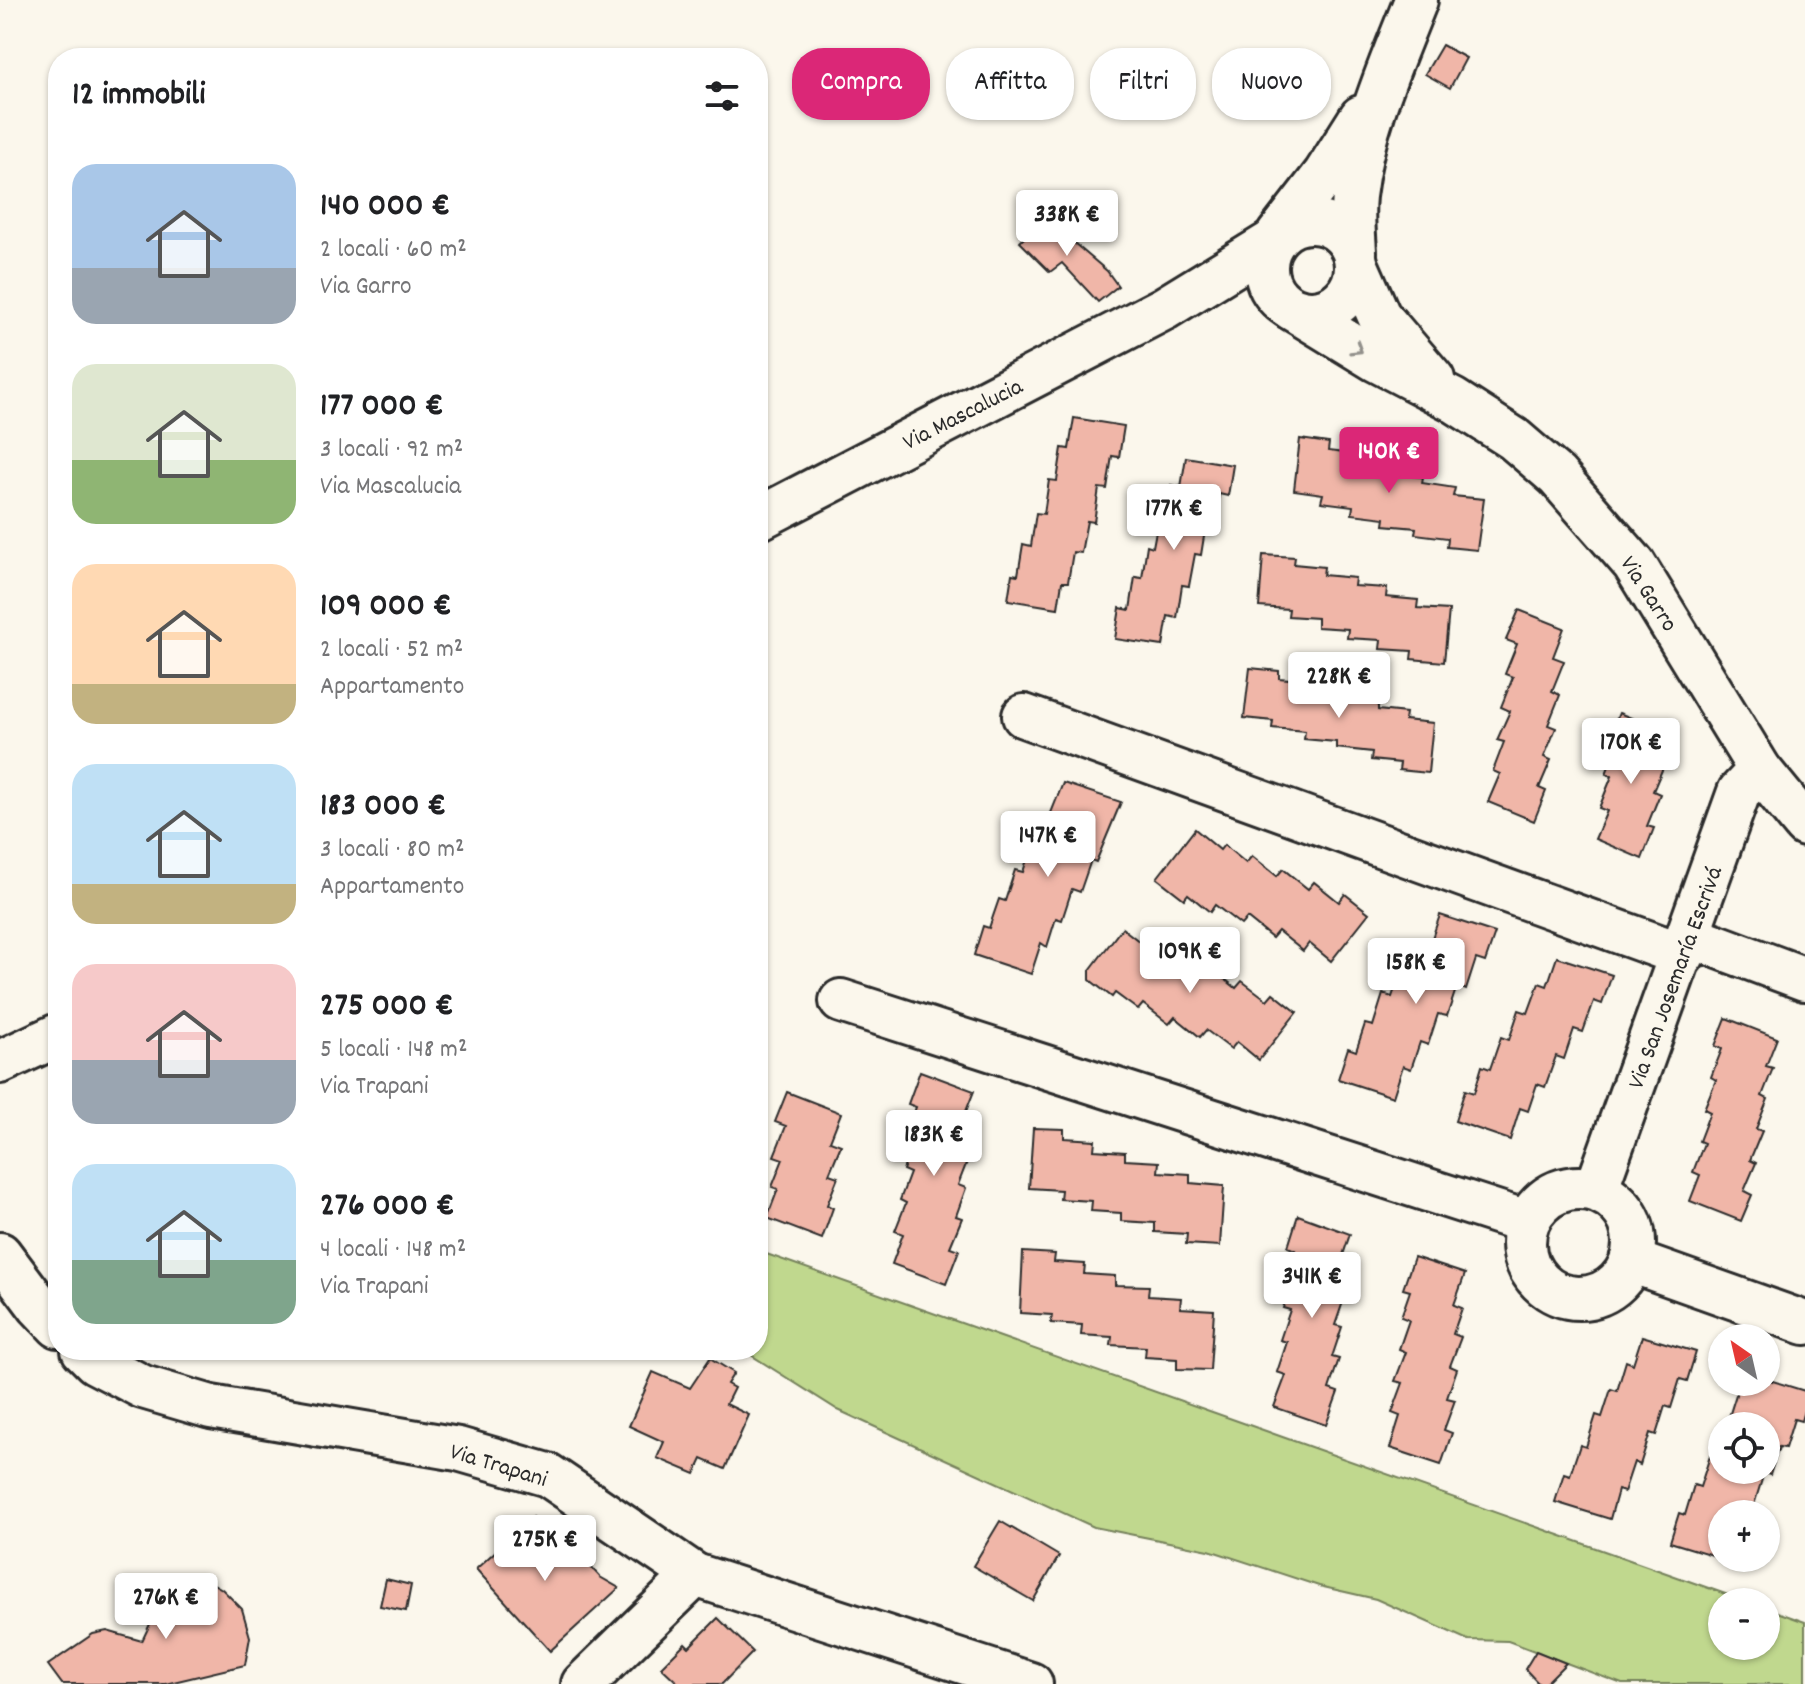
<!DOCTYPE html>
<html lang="it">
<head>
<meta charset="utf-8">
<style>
	body { margin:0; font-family:Dekko,sans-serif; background:#f6f6f6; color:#202124; height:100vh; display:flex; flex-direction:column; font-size:30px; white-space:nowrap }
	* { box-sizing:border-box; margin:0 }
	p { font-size:26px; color:#757577 }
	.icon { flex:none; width:44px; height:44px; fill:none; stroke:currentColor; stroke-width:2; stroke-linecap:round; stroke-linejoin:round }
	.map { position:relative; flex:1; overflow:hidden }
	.sheet { position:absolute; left:48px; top:48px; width:720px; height:1312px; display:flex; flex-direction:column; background:#fff; border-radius:32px; box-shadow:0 2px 6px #0004 }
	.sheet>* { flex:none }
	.hud { position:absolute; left:792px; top:48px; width:760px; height:72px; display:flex; gap:16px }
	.needle { width:52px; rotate:326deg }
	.buttons { position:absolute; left:1708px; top:1324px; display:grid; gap:16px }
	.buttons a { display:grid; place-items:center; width:72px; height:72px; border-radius:50%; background:#fff; box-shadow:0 2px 6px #0004; font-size:40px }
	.price { position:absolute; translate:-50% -68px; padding:0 18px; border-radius:8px; background:#fff; color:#222; font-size:26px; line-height:52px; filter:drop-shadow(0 2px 4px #0008) }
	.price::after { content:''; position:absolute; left:50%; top:48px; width:24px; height:18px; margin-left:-12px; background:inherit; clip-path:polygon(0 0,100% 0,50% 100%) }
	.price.selected { background:#db2777; color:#fff }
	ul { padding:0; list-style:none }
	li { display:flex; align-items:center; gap:24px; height:200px; padding:0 24px }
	li span { display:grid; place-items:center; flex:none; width:224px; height:160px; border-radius:24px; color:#555 }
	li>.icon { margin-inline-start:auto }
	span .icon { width:96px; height:96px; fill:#fffc; stroke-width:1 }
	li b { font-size:34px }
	h2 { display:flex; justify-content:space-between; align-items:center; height:96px; padding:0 24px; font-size:34px }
	.chip { padding:0 28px; border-radius:32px; background:#fff; box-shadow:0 2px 6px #0004; font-size:28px; line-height:72px }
	.chip.selected { background:#db2777; color:#fff }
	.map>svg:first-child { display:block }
	.green { fill:#c0d88e; stroke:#76825c; stroke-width:2 }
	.building { fill:#f0b6a8; stroke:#2b2b2b; stroke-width:2 }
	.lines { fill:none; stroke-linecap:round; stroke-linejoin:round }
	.minor-casing { stroke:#2b2b2b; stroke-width:48 }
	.minor { stroke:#fbf7ec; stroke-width:42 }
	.oneway { stroke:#93918c }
	.labels { text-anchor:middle; stroke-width:6; stroke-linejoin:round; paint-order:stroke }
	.street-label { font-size:24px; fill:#2b2b2b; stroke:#fbf7ec }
</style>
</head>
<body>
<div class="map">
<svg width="1805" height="1684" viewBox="0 0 1805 1684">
	<rect width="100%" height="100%" fill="#fbf7ec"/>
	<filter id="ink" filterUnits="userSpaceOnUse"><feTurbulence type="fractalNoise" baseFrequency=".0125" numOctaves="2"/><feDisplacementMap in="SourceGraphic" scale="16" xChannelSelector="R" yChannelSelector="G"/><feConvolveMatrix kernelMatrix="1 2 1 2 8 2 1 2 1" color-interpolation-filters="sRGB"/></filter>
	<g filter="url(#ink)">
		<path class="green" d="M 758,1251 L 1748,1602 L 1722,1602 L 1722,1646 L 1766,1646 L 1766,1608 L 1805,1622 L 1805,1684 L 1622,1684 L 1508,1641 L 1468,1640 L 1376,1599 L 1319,1586 L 1209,1550 L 1094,1527 L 838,1410 L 743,1350 L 758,1350 Z"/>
		<g class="building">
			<path d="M 1442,45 L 1466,58 L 1450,88 L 1425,74 Z"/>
			<path d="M 1040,214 L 1107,271 L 1118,286 L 1098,302 L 1062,263 L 1050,272 L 1020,242 L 1032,230 L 1028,226 Z"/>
			<path d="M 1074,418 L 1124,426 L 1119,457 L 1112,456 L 1107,489 L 1099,488 L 1094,522 L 1087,521 L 1081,553 L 1073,552 L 1068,582 L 1062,582 L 1058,608 L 1008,600 L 1012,574 L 1018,575 L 1023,544 L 1031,546 L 1036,513 L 1044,514 L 1049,480 L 1057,481 L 1062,448 L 1069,449 Z"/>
			<path d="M 1300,439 L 1329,443 L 1328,451 L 1359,455 L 1359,463 L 1392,467 L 1391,474 L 1423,477 L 1422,483 L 1455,488 L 1453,496 L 1484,499 L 1477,550 L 1447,547 L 1448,538 L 1415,534 L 1416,528 L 1384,525 L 1385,518 L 1352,514 L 1353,506 L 1321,502 L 1323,494 L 1294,490 Z"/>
			<path d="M 1186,457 L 1233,465 L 1228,496 L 1219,494 L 1214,525 L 1206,524 L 1201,555 L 1195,554 L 1189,586 L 1182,585 L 1177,618 L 1168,616 L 1163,646 L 1115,639 L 1120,608 L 1130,610 L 1135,577 L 1142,578 L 1147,545 L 1153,547 L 1159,515 L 1166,516 L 1171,485 L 1181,487 Z"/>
			<path d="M 1263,555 L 1295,557 L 1294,564 L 1324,567 L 1323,575 L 1355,578 L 1354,586 L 1387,588 L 1386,597 L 1418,600 L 1417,608 L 1449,610 L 1444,662 L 1411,659 L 1412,651 L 1380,649 L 1381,640 L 1347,638 L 1348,629 L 1317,627 L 1317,618 L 1288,616 L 1289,609 L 1259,607 Z"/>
			<path d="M 1519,610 L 1564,628 L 1553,657 L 1564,661 L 1552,691 L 1560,695 L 1548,725 L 1556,728 L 1544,757 L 1551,760 L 1539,788 L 1546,791 L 1534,821 L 1488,802 L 1500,774 L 1493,771 L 1504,742 L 1497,740 L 1510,711 L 1501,707 L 1513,677 L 1505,674 L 1517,644 L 1506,640 Z"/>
			<path d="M 1250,668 L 1279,671 L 1279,678 L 1311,681 L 1310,688 L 1343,692 L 1342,697 L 1378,701 L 1378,710 L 1406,713 L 1405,720 L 1433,723 L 1428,773 L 1399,770 L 1400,763 L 1371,760 L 1372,752 L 1336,748 L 1336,742 L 1304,739 L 1305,731 L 1272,728 L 1273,721 L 1244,718 Z"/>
			<path d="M 1619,713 L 1666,732 L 1655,759 L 1665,763 L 1653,791 L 1660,794 L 1647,826 L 1654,828 L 1642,859 L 1595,839 L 1607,811 L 1599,808 L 1612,776 L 1606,774 L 1617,745 L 1607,741 Z"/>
			<path d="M 1063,783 L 1121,802 L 1096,862 L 1091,860 L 1080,892 L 1072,889 L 1062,920 L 1056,918 L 1047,947 L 1041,943 L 1031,974 L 974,955 L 983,926 L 989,928 L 999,899 L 1005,901 L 1015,870 L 1023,872 L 1033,841 L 1039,843 Z"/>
			<path d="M 1195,829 L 1220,850 L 1224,845 L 1246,863 L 1252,856 L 1277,876 L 1283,869 L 1308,889 L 1314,882 L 1339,902 L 1345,894 L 1369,913 L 1331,961 L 1309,943 L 1303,951 L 1278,931 L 1272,938 L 1247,918 L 1241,925 L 1215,905 L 1210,912 L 1188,894 L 1184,899 L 1157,878 Z"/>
			<path d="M 1440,915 L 1495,933 L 1485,962 L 1476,959 L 1466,990 L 1457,986 L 1447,1016 L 1438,1014 L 1428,1045 L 1420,1042 L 1411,1069 L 1403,1066 L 1393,1097 L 1338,1079 L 1348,1048 L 1356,1051 L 1365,1024 L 1373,1026 L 1383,994 L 1392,997 L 1402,968 L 1411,971 L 1421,941 L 1430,944 Z"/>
			<path d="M 1122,928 L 1148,948 L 1151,944 L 1174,961 L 1180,955 L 1205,975 L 1211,968 L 1236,988 L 1242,981 L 1267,1000 L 1273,993 L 1297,1012 L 1259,1060 L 1237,1042 L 1231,1049 L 1206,1030 L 1200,1037 L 1175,1017 L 1169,1024 L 1143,1004 L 1138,1010 L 1115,993 L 1112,997 L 1090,980 L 1090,970 Z"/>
			<path d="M 1557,957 L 1612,975 L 1602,1004 L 1594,1001 L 1583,1032 L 1574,1029 L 1564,1059 L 1556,1056 L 1545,1087 L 1537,1084 L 1528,1111 L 1520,1108 L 1510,1140 L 1455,1121 L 1465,1090 L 1474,1093 L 1482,1066 L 1490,1069 L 1501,1037 L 1509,1040 L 1519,1010 L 1528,1013 L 1539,983 L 1547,986 Z"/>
			<path d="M 1726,1018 L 1777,1038 L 1766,1066 L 1773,1068 L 1762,1096 L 1768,1099 L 1756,1129 L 1762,1131 L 1750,1160 L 1756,1163 L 1744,1191 L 1752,1195 L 1741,1221 L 1690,1201 L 1700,1175 L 1693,1172 L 1704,1143 L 1699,1141 L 1710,1112 L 1704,1109 L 1716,1080 L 1711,1077 L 1722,1049 L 1715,1046 Z"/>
			<path d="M 920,1071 L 974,1091 L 963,1119 L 972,1123 L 962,1151 L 970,1154 L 958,1185 L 966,1188 L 956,1216 L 962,1218 L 950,1247 L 959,1250 L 946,1284 L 892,1264 L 903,1234 L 895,1231 L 906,1203 L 900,1200 L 910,1173 L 903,1170 L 915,1138 L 906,1135 L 916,1107 L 908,1104 Z"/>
			<path d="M 787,1092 L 841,1113 L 830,1141 L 841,1145 L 829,1174 L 838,1177 L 827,1205 L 833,1208 L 822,1239 L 767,1218 L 778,1189 L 772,1187 L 783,1159 L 774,1156 L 786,1126 L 775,1122 Z"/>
			<path d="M 1033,1128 L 1064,1129 L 1064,1138 L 1095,1140 L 1094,1150 L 1125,1152 L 1125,1160 L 1159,1162 L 1158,1172 L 1190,1174 L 1190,1183 L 1224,1186 L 1220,1246 L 1186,1244 L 1187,1234 L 1155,1232 L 1155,1223 L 1121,1221 L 1121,1213 L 1091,1211 L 1092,1201 L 1060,1199 L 1061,1190 L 1029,1188 Z"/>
			<path d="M 1298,1215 L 1350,1234 L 1340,1264 L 1346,1267 L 1337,1293 L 1345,1296 L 1335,1325 L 1342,1327 L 1332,1357 L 1339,1359 L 1329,1389 L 1338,1392 L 1326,1425 L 1274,1407 L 1286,1375 L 1277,1372 L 1287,1342 L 1280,1340 L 1290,1310 L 1283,1308 L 1293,1279 L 1286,1276 L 1295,1250 L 1288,1247 Z"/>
			<path d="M 1023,1252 L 1055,1254 L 1054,1262 L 1085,1264 L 1084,1274 L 1115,1276 L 1115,1285 L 1149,1286 L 1148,1296 L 1181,1298 L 1180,1308 L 1214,1310 L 1210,1370 L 1177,1369 L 1177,1359 L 1145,1357 L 1146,1347 L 1111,1345 L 1112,1337 L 1081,1335 L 1082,1325 L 1051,1323 L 1052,1315 L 1020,1313 Z"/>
			<path d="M 1414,1257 L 1465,1274 L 1454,1305 L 1462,1308 L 1453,1334 L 1461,1337 L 1450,1366 L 1457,1369 L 1447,1398 L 1455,1400 L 1444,1430 L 1452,1433 L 1441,1465 L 1390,1448 L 1400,1416 L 1392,1413 L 1403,1383 L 1395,1381 L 1406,1352 L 1399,1349 L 1409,1320 L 1401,1317 L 1410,1291 L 1403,1289 Z"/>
			<path d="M 1642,1336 L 1696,1352 L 1687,1381 L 1680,1379 L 1671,1408 L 1665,1406 L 1656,1435 L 1650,1433 L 1640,1465 L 1634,1462 L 1624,1492 L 1618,1490 L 1610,1519 L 1555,1502 L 1564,1473 L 1570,1475 L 1580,1445 L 1586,1447 L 1596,1415 L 1602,1417 L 1611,1389 L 1617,1391 L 1626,1361 L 1633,1364 Z"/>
			<path d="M 710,1358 L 734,1373 L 727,1384 L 734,1388 L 726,1404 L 749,1415 L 725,1469 L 702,1459 L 695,1474 L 657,1458 L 664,1442 L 629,1426 L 653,1372 L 690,1388 Z"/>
			<path d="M 1766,1379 L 1805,1391 L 1805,1407 L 1801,1421 L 1794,1419 L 1785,1448 L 1779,1447 L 1770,1475 L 1764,1473 L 1754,1505 L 1748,1503 L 1744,1514 L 1722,1514 L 1722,1558 L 1670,1542 L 1679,1513 L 1685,1515 L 1694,1485 L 1700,1487 L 1710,1456 L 1717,1458 L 1722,1440 L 1722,1470 L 1766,1470 L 1766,1426 L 1726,1426 L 1740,1382 Z"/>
			<path d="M 533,1517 L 552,1538 L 558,1532 L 600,1577 L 619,1588 L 550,1651 L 476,1569 Z"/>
			<path d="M 1000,1521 L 1059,1556 L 1033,1601 L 973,1566 Z"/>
			<path d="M 174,1573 L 198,1575 L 222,1589 L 242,1609 L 250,1637 L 245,1665 L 165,1684 L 62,1684 L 48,1665 L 93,1634 L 107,1631 L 142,1641 Z"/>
			<path d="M 386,1579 L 411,1585 L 406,1611 L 380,1606 Z"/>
			<path d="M 718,1618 L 753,1652 L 722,1684 L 679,1684 L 661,1667 L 685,1643 L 689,1647 Z"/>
			<path d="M 1536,1651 L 1566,1663 L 1545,1684 L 1539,1684 L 1525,1669 Z"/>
		</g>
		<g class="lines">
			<g class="minor-casing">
				<g id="minor">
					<circle cx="1311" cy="267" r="45"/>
					<path d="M 1278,235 L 1325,174 L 1361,117"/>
					<path d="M 1355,252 C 1354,234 1352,214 1354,196 C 1362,128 1391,63 1416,0"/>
					<path d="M 1357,266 L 1379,316 L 1433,379"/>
					<path d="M 1291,308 L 1376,360 L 1453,400 L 1514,439 L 1557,476 L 1634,564 L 1760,770 L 1805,825"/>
					<path d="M 758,519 L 1165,308 L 1274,241"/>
					<path d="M 1024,716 L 1683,955"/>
					<path d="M 1690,936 L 1805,979"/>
					<path d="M 841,1001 L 1527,1222"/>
					<path d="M 0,1062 L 58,1035"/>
					<circle cx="1579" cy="1243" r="55"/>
					<path d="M 1596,1190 L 1739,792 L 1760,770"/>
					<path d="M 0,1254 L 39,1306 L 58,1326"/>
					<path d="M 1631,1261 L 1805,1323"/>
					<path d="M 83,1350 L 95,1362 L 143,1387 L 211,1407 L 458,1449 L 548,1475 L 695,1575 L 1031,1684"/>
					<path d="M 583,1684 L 695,1575"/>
				</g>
			</g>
			<use href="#minor" class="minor"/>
		</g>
		<defs><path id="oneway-chevron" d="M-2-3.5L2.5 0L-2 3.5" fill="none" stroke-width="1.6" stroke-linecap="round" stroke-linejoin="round" transform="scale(2)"/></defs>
		<use class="oneway" href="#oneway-chevron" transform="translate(1357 349) rotate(32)"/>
	</g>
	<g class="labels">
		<g class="street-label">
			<text transform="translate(962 413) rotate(-27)" y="8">Via Mascalucia</text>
			<text transform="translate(1650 593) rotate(57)" y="8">Via Garro</text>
			<text transform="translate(1674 977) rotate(-70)" y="8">Via San Josemaría Escrivá</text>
			<text transform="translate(499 1464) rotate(17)" y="8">Via Trapani</text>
		</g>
	</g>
</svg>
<div class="buttons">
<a><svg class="needle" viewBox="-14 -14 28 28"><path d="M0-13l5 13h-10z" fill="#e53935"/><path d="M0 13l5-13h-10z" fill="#757577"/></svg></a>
<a><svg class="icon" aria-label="locate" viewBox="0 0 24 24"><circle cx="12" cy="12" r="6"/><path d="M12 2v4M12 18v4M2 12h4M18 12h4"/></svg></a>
<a>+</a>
<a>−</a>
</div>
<b class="price" style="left:1067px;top:258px">338K €</b>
<b class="price selected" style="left:1389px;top:495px">140K €</b>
<b class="price" style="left:1174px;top:552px">177K €</b>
<b class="price" style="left:1339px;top:720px">228K €</b>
<b class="price" style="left:1631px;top:786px">170K €</b>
<b class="price" style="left:1048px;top:879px">147K €</b>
<b class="price" style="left:1190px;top:995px">109K €</b>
<b class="price" style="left:1416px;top:1006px">158K €</b>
<b class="price" style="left:934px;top:1178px">183K €</b>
<b class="price" style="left:1312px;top:1320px">341K €</b>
<b class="price" style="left:545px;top:1583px">275K €</b>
<b class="price" style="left:166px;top:1641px">276K €</b>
<div class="hud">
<a class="chip selected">Compra</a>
<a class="chip">Affitta</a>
<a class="chip">Filtri</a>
<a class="chip">Nuovo</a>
</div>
<section class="sheet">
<h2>12 immobili<svg class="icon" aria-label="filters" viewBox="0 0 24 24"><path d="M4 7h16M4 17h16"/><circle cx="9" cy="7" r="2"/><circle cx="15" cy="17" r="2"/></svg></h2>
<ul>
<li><span style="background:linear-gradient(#a9c7e8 65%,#9aa5b1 0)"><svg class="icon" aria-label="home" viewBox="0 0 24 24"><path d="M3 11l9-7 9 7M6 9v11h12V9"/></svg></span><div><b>140 000 €</b><p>2 locali · 60 m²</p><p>Via Garro</p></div></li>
<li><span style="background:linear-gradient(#dfe7d0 60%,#8fb573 0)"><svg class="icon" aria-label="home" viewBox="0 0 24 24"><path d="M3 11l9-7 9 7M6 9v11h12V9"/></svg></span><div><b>177 000 €</b><p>3 locali · 92 m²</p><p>Via Mascalucia</p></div></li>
<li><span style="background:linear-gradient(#ffd9b3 75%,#c2b280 0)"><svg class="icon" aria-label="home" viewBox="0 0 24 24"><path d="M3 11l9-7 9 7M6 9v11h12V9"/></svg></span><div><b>109 000 €</b><p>2 locali · 52 m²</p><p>Appartamento</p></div></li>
<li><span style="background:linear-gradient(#bfe0f5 75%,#c2b280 0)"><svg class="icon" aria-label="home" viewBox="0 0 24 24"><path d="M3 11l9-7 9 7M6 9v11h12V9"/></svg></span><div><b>183 000 €</b><p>3 locali · 80 m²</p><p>Appartamento</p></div></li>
<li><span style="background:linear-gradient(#f6c9c9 60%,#9aa5b1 0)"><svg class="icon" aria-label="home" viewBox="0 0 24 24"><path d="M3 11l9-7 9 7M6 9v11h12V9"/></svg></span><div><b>275 000 €</b><p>5 locali · 148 m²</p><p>Via Trapani</p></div></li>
<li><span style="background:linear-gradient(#bfe0f5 60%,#7fa58c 0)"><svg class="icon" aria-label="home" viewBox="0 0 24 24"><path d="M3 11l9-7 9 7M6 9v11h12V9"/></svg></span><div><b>276 000 €</b><p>4 locali · 148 m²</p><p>Via Trapani</p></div></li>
</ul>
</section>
</div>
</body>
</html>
